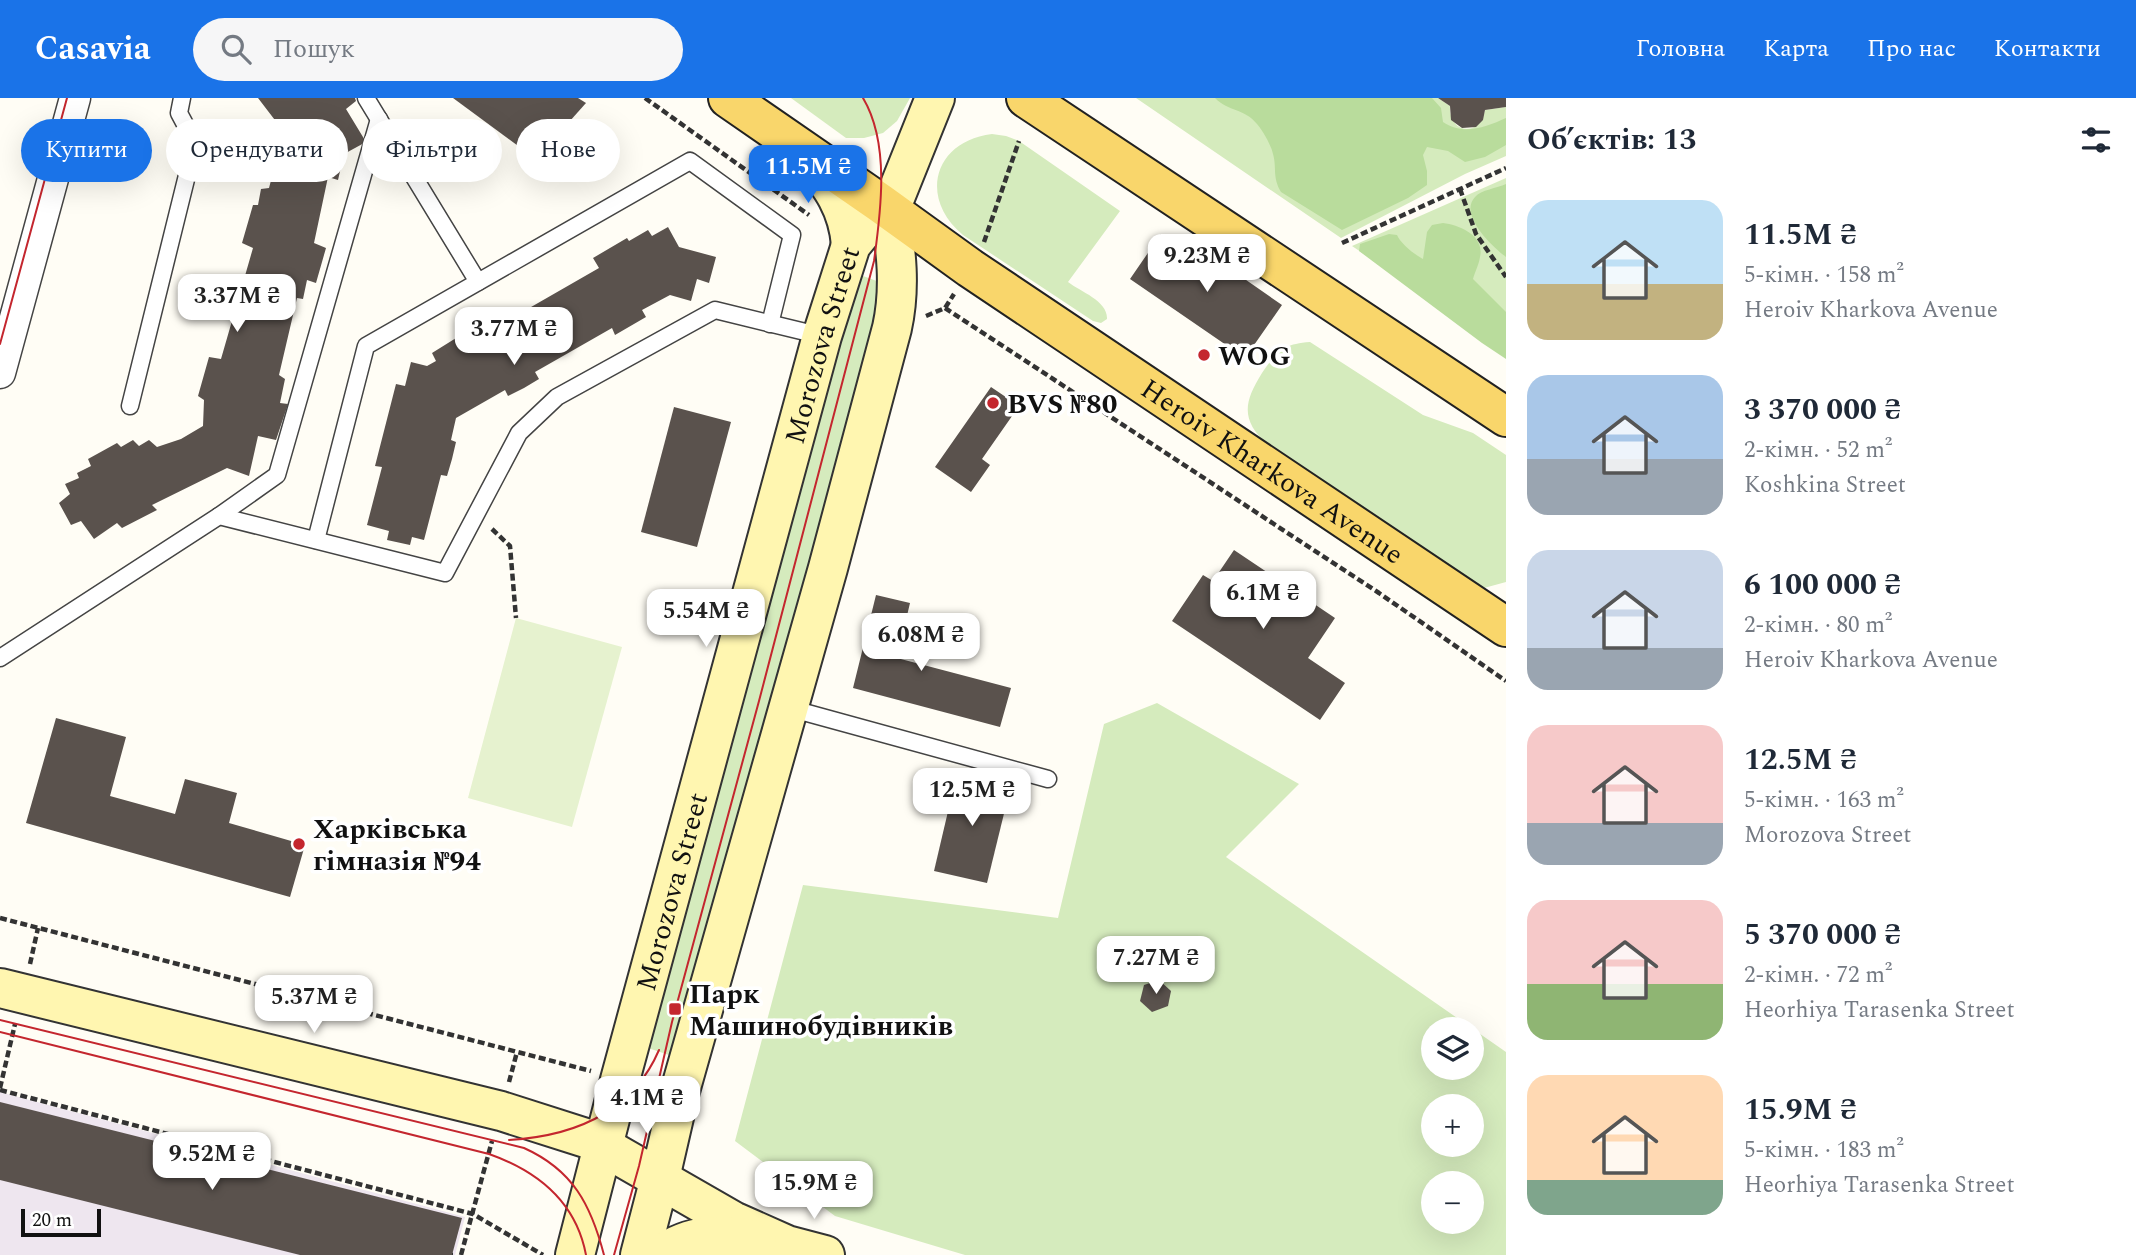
<!DOCTYPE html>
<html lang="uk">
<head>
<meta charset="utf-8">
<style>
	body { margin:0; font-family:Spectral,serif; background:#f6f6f7; color:#1f2937; height:100vh; display:flex; flex-direction:column; font-size:26px; white-space:nowrap }
	* { box-sizing:border-box; margin:0 }
	p { font-size:23px; color:#747a83 }
	.icon { flex:none; width:38px; height:38px; fill:none; stroke:currentColor; stroke-width:2; stroke-linecap:round; stroke-linejoin:round }
	.map { position:relative; flex:1; overflow:hidden }
	.panel { display:flex; flex-direction:column; background:#fff; width:630px }
	.panel>* { flex:none }
	.guide { position:absolute; left:21px; top:21px; width:665px; height:63px; display:flex; gap:14px }
	.fabs { position:absolute; left:1421px; top:919px; display:grid; gap:14px }
	.fabs a { display:grid; place-items:center; width:63px; height:63px; border-radius:50%; background:#fff; box-shadow:0 7px 28px #0002; font-size:35px }
	.scale { position:absolute; left:21px; bottom:18px; width:80px; box-sizing:border-box; padding-left:7px; border:4px solid #111; border-top:0; font-size:19px; line-height:24px; white-space:nowrap; color:#111; -webkit-text-stroke:5px #fff; paint-order:stroke }
	.price { position:absolute; translate:-50% -60px; padding:0 16px; border-radius:14px; background:#fff; color:#222; font-size:23px; line-height:46px; filter:drop-shadow(0 2px 4px #0008) }
	.price::after { content:''; position:absolute; left:50%; top:42px; width:21px; height:16px; margin-left:-10px; background:inherit; clip-path:polygon(0 0,100% 0,50% 100%) }
	.price.selected { background:#1a73e8; color:#fff }
	ul { padding:0; list-style:none }
	li { display:flex; align-items:center; gap:21px; height:175px; padding:0 21px }
	li span { display:grid; place-items:center; flex:none; width:196px; height:140px; border-radius:21px; color:#555 }
	li>.icon { margin-inline-start:auto }
	span .icon { width:84px; height:84px; fill:#fffc; stroke-width:1 }
	li b { font-size:30px }
	h2 { display:flex; justify-content:space-between; align-items:center; height:84px; padding:0 21px; font-size:30px }
	.tag { padding:0 24px; border-radius:32px; background:#fff; box-shadow:0 7px 28px #0002; font-size:24px; line-height:63px }
	.tag.selected { background:#1a73e8; color:#fff }
	header { display:flex; align-items:center; gap:42px; box-sizing:border-box; height:98px; padding:0 35px; background:#1a73e8; color:#fff }
	header strong { font-size:33px }
	nav { display:flex; gap:38px; margin-inline-start:auto; font-size:24px }
	.search { width:490px; height:63px; background:#f6f6f7; display:flex; align-items:center; gap:18px; box-sizing:border-box; padding:0 24px; border-radius:38px; color:#747a83; font-size:26px }
	main { display:flex; flex:1; min-height:0 }
	.map>svg:first-child { display:block }
	.industrial { fill:#eee6ef }
	.green { fill:#d5ebbd; fill-rule:evenodd }
	.forest { fill:#b9dc9c }
	.pitch { fill:#e6f2cf }
	.building { fill:#5a524d }
	.lines { fill:none; stroke-linecap:round; stroke-linejoin:round }
	.lane-casing { stroke:#444; stroke-width:19 }
	.street-casing { stroke:#444; stroke-width:33 }
	.secondary-casing { stroke:#333; stroke-width:42 }
	.primary-casing { stroke:#222; stroke-width:42 }
	.path { stroke:#333; stroke-width:4.5; stroke-dasharray:7 3.5; stroke-linecap:butt }
	.lane { stroke:#fff; stroke-width:16 }
	.street { stroke:#fff; stroke-width:30 }
	.secondary { stroke:#fff6b0; stroke-width:38 }
	.primary { stroke:#f9d66b; stroke-width:38 }
	.tram { stroke:#c4262e; stroke-width:2 }
	.poi-dot { fill:#c4262e; stroke:#fff; stroke-width:2.5 }
	.labels { text-anchor:middle; stroke-width:7; stroke-linejoin:round; paint-order:stroke }
	.street-label { font-size:28px; fill:#111; stroke:#fff }
	.poi-label { font-size:28px; font-weight:bold; fill:#111; stroke:#fff; text-anchor:start }
</style>
</head>
<body>
<header>
<strong>Casavia</strong>
<div class="search"><svg class="icon" aria-label="search" viewBox="0 0 24 24"><circle cx="10" cy="10" r="6"/><path d="M15 15l6 6"/></svg>Пошук</div>
<nav><a>Головна</a><a>Карта</a><a>Про нас</a><a>Контакти</a></nav>
</header>
<main>
<div class="map">
<svg width="1506" height="1157" viewBox="0 0 1506 1157">
	<rect width="100%" height="100%" fill="#fffdf5"/>
	<path class="industrial" d="M 0,994 L 465,1119 L 455,1157 L 0,1157 Z"/>
	<g class="green">
		<path d="M 791,0 L 910,0 L 897,23 L 883,35 L 864,40 L 846,40 Z"/>
		<path d="M 1136,0 L 1438,0 L 1450,8 C 1448,35 1480,40 1485,12 L 1506,9 L 1506,58 L 1465,76 L 1341,140 Z"/>
		<path d="M 992,36 L 1006,38 L 1019,43 L 1120,113 L 1068,184 C 1081,194 1108,203 1107,221 L 1101,225 L 1093,223 L 963,137 C 918,100 934,43 992,36 Z"/>
		<path d="M 1506,80 L 1506,251 L 1352,148 Z"/>
		<path d="M 852,174 L 885,186 L 681,961 L 645,949 Z"/>
		<path d="M 1310,244 L 1423,317 L 1473,335 L 1506,357 L 1506,484 L 1484,490 L 1474,488 L 1268,347 C 1240,322 1244,304 1262,275 C 1277,253 1283,246 1310,244 Z"/>
		<path d="M 1157,605 L 1299,686 L 1226,759 L 1506,954 L 1506,1157 L 965,1157 L 835,1118 L 735,1043 L 803,787 L 1058,820 L 1104,626 ZM 1433,931 L 1472,931 L 1472,970 L 1433,970 ZM 1433,1008 L 1472,1008 L 1472,1046 L 1433,1046 ZM 1433,1085 L 1472,1085 L 1472,1124 L 1433,1124 Z"/>
	</g>
	<g class="forest">
		<path d="M 1215,0 L 1432,0 L 1441,10 L 1443,24 C 1463,38 1486,29 1506,20 L 1506,47 L 1485,59 L 1465,64 L 1448,53 L 1427,49 L 1423,57 L 1427,73 L 1427,87 L 1408,100 L 1342,132 L 1281,94 C 1272,79 1277,70 1273,56 C 1271,47 1263,33 1257,26 C 1244,10 1229,14 1215,0 Z"/>
		<path d="M 1506,86 L 1506,159 C 1493,149 1458,117 1475,99 C 1481,92 1497,90 1506,86 Z"/>
		<path d="M 1443,125 C 1460,127 1485,138 1480,159 C 1479,166 1475,174 1473,181 L 1506,214 L 1506,261 L 1482,245 L 1359,153 L 1360,146 L 1389,136 L 1397,137 C 1400,145 1415,157 1423,161 L 1427,134 L 1432,127 Z"/>
	</g>
	<path class="pitch" d="M 516,520 L 622,549 L 572,729 L 468,700 Z"/>
	<g class="building">
		<path d="M 258,0 L 355,0 L 356,3 L 346,11 L 366,44 L 344,56 L 338,82 L 328,79 L 314,145 L 326,150 L 316,185 L 307,182 L 303,201 L 297,200 L 279,277 L 285,281 L 280,305 L 288,306 L 276,342 L 258,338 L 249,378 L 227,370 L 152,407 L 157,412 L 122,430 L 117,425 L 94,441 L 81,423 L 71,427 L 59,405 L 70,396 L 65,386 L 79,380 L 77,375 L 91,368 L 88,361 L 117,345 L 121,349 L 133,342 L 139,348 L 149,342 L 157,349 L 181,341 L 203,328 L 204,302 L 198,298 L 209,259 L 221,261 L 253,150 L 242,145 L 253,107 L 258,107 L 261,91 L 269,90 L 274,71 L 290,73 L 294,47 Z"/>
		<path d="M 453,0 L 578,0 L 586,5 L 536,61 Z"/>
		<path d="M 1438,0 L 1506,0 L 1506,9 L 1485,12 L 1483,22 L 1476,29 L 1462,30 L 1451,22 L 1450,8 Z"/>
		<path d="M 668,129 L 679,149 L 716,159 L 709,185 L 697,181 L 691,203 L 670,197 L 642,212 L 646,219 L 615,237 L 612,230 L 535,274 L 539,281 L 524,290 L 508,298 L 505,292 L 456,320 L 451,342 L 456,344 L 452,361 L 447,378 L 441,377 L 424,442 L 412,439 L 410,447 L 387,442 L 389,433 L 367,427 L 382,369 L 375,368 L 396,286 L 405,288 L 411,264 L 427,268 L 436,263 L 432,255 L 485,222 L 491,232 L 599,170 L 593,160 L 627,140 L 629,143 L 648,132 L 652,138 Z"/>
		<path d="M 1161,136 L 1184,152 L 1190,143 L 1282,207 L 1245,260 L 1130,181 Z"/>
		<path d="M 991,289 L 1019,308 L 982,361 L 990,367 L 971,394 L 935,369 Z"/>
		<path d="M 674,309 L 731,324 L 697,449 L 641,434 Z"/>
		<path d="M 1234,452 L 1335,520 L 1308,560 L 1345,585 L 1320,622 L 1172,523 L 1203,477 L 1213,483 Z"/>
		<path d="M 876,497 L 910,505 L 897,560 L 1011,590 L 1000,629 L 853,590 Z"/>
		<path d="M 56,620 L 126,639 L 110,698 L 175,716 L 185,681 L 237,695 L 229,725 L 305,747 L 290,799 L 26,725 Z"/>
		<path d="M 957,675 L 1011,687 L 987,785 L 934,773 Z"/>
		<path d="M 1159,882 L 1171,893 L 1168,908 L 1152,914 L 1140,903 L 1144,887 Z"/>
		<path d="M 0,1004 L 462,1120 L 452,1157 L 300,1157 L 0,1082 Z"/>
	</g>
	<g class="lines">
		<g class="lane-casing">
			<g id="lane">
				<path d="M 366,0 L 478,184"/>
				<path d="M 130,308 L 195,45 L 179,15 L 182,0"/>
				<path d="M 219,418 L 277,377 L 379,21"/>
				<path d="M 316,442 L 366,248 L 690,63 L 792,137 L 770,226"/>
				<path d="M 0,560 L 219,418 L 445,475 L 519,335 L 557,299 L 715,212 L 822,238"/>
				<path d="M 789,610 L 1048,681"/>
			</g>
		</g>
		<g class="street-casing">
			<path id="street" d="M 0,275 L 75,0"/>
		</g>
		<g class="secondary-casing">
			<g id="secondary">
				<path d="M 809,59 C 831,87 848,109 851,147"/>
				<path d="M 890,112 L 935,0"/>
				<path d="M 0,890 L 501,1013 L 592,1042 L 733,1123 L 787,1147 L 825,1157"/>
				<path id="s1" d="M 575,1157 L 620,982 L 822,238 L 851,147 L 870,124 L 890,112"/>
				<path d="M 640,1157 L 660,1080 L 680,993 L 828,470 L 892,230 C 901,189 896,152 890,112"/>
				<path d="M 661,1157 C 691,1135 722,1136 757,1142"/>
			</g>
		</g>
		<g class="primary-casing">
			<g id="primary">
				<path id="s2" d="M 728,0 L 880,105 L 970,170 L 1506,529"/>
				<path d="M 1026,0 L 1506,319"/>
			</g>
		</g>
		<g class="path">
			<path d="M 645,0 L 809,117"/>
			<path d="M 1460,91 L 1476,136 L 1506,179"/>
			<path d="M 984,144 L 1019,43"/>
			<path d="M 1342,145 L 1506,70"/>
			<path d="M 945,210 L 1379,495 L 1506,583"/>
			<path d="M 926,218 L 945,210 L 954,196"/>
			<path d="M 492,431 L 510,448 L 516,520"/>
			<path d="M 0,820 L 591,973"/>
			<path d="M 30,866 L 38,830"/>
			<path d="M 509,984 L 517,954"/>
			<path d="M 0,990 L 15,926"/>
			<path d="M 0,992 L 473,1116 L 543,1157"/>
			<path d="M 452,1157 L 453,1157"/>
			<path d="M 461,1157 L 492,1043"/>
		</g>
		<use href="#lane" class="lane"/>
		<use href="#street" class="street"/>
		<use href="#secondary" class="secondary"/>
		<use href="#primary" class="primary"/>
		<g class="tram">
			<path d="M 0,246 L 67,0"/>
			<path d="M 0,922 L 524,1050 C 573,1072 591,1107 604,1157"/>
			<path d="M 0,934 L 489,1056 C 537,1073 576,1104 586,1157"/>
			<path d="M 509,1042 C 574,1038 632,1015 659,952"/>
			<path d="M 614,1157 L 639,1068 L 672,924 L 759,603 L 874,163 C 881,113 890,45 863,0"/>
		</g>
	</g>
	<g class="poi-dot">
		<circle cx="1204" cy="257" r="7"/>
		<circle cx="993" cy="305" r="7"/>
		<circle cx="299" cy="746" r="7"/>
		<rect x="668" y="904" width="14" height="14" rx="3.5"/>
	</g>
	<g class="labels">
		<g class="street-label">
			<text dy="10" stroke="none"><textPath href="#s1" startOffset="943">Morozova Street</textPath></text>
			<text dy="10" stroke="none"><textPath href="#s2" startOffset="660">Heroiv Kharkova Avenue</textPath></text>
			<text dy="10" stroke="none"><textPath href="#s1" startOffset="376">Morozova Street</textPath></text>
		</g>
		<g class="poi-label">
			<text x="1218" y="267">WOG</text>
			<text x="1007" y="315">BVS №80</text>
			<text x="313" y="740">Харківська<tspan x="313" dy="32">гімназія №94</tspan></text>
			<text x="689" y="905">Парк<tspan x="689" dy="32">Машинобудівників</tspan></text>
		</g>
	</g>
</svg>
<div class="fabs">
<a><svg class="icon" aria-label="layers" viewBox="0 0 24 24"><path d="M12 4l9 5-9 5-9-5zM3 14l9 5 9-5"/></svg></a>
<a>+</a>
<a>−</a>
</div>
<div class="scale">20 m</div>
<b class="price selected" style="left:808px;top:107px">11.5M ₴</b>
<b class="price" style="left:1207px;top:196px">9.23M ₴</b>
<b class="price" style="left:237px;top:236px">3.37M ₴</b>
<b class="price" style="left:514px;top:269px">3.77M ₴</b>
<b class="price" style="left:1263px;top:533px">6.1M ₴</b>
<b class="price" style="left:706px;top:551px">5.54M ₴</b>
<b class="price" style="left:921px;top:575px">6.08M ₴</b>
<b class="price" style="left:972px;top:730px">12.5M ₴</b>
<b class="price" style="left:1156px;top:898px">7.27M ₴</b>
<b class="price" style="left:314px;top:937px">5.37M ₴</b>
<b class="price" style="left:647px;top:1038px">4.1M ₴</b>
<b class="price" style="left:212px;top:1094px">9.52M ₴</b>
<b class="price" style="left:814px;top:1123px">15.9M ₴</b>
<div class="guide">
<a class="tag selected">Купити</a>
<a class="tag">Орендувати</a>
<a class="tag">Фільтри</a>
<a class="tag">Нове</a>
</div>
</div>
<section class="panel">
<h2>Об’єктів: 13<svg class="icon" aria-label="filters" viewBox="0 0 24 24"><path d="M4 7h16M4 17h16"/><circle cx="9" cy="7" r="2"/><circle cx="15" cy="17" r="2"/></svg></h2>
<ul>
<li><span style="background:linear-gradient(#bfe0f5 60%,#c2b280 0)"><svg class="icon" aria-label="home" viewBox="0 0 24 24"><path d="M3 11l9-7 9 7M6 9v11h12V9"/></svg></span><div><b>11.5M ₴</b><p>5-кімн. · 158 m²</p><p>Heroiv Kharkova Avenue</p></div></li>
<li><span style="background:linear-gradient(#a9c7e8 60%,#9aa5b1 0)"><svg class="icon" aria-label="home" viewBox="0 0 24 24"><path d="M3 11l9-7 9 7M6 9v11h12V9"/></svg></span><div><b>3 370 000 ₴</b><p>2-кімн. · 52 m²</p><p>Koshkina Street</p></div></li>
<li><span style="background:linear-gradient(#c9d6e8 70%,#9aa5b1 0)"><svg class="icon" aria-label="home" viewBox="0 0 24 24"><path d="M3 11l9-7 9 7M6 9v11h12V9"/></svg></span><div><b>6 100 000 ₴</b><p>2-кімн. · 80 m²</p><p>Heroiv Kharkova Avenue</p></div></li>
<li><span style="background:linear-gradient(#f6c9c9 70%,#9aa5b1 0)"><svg class="icon" aria-label="home" viewBox="0 0 24 24"><path d="M3 11l9-7 9 7M6 9v11h12V9"/></svg></span><div><b>12.5M ₴</b><p>5-кімн. · 163 m²</p><p>Morozova Street</p></div></li>
<li><span style="background:linear-gradient(#f6c9c9 60%,#8fb573 0)"><svg class="icon" aria-label="home" viewBox="0 0 24 24"><path d="M3 11l9-7 9 7M6 9v11h12V9"/></svg></span><div><b>5 370 000 ₴</b><p>2-кімн. · 72 m²</p><p>Heorhiya Tarasenka Street</p></div></li>
<li><span style="background:linear-gradient(#ffd9b3 75%,#7fa58c 0)"><svg class="icon" aria-label="home" viewBox="0 0 24 24"><path d="M3 11l9-7 9 7M6 9v11h12V9"/></svg></span><div><b>15.9M ₴</b><p>5-кімн. · 183 m²</p><p>Heorhiya Tarasenka Street</p></div></li>
</ul>
</section>
</main>
</body>
</html>
